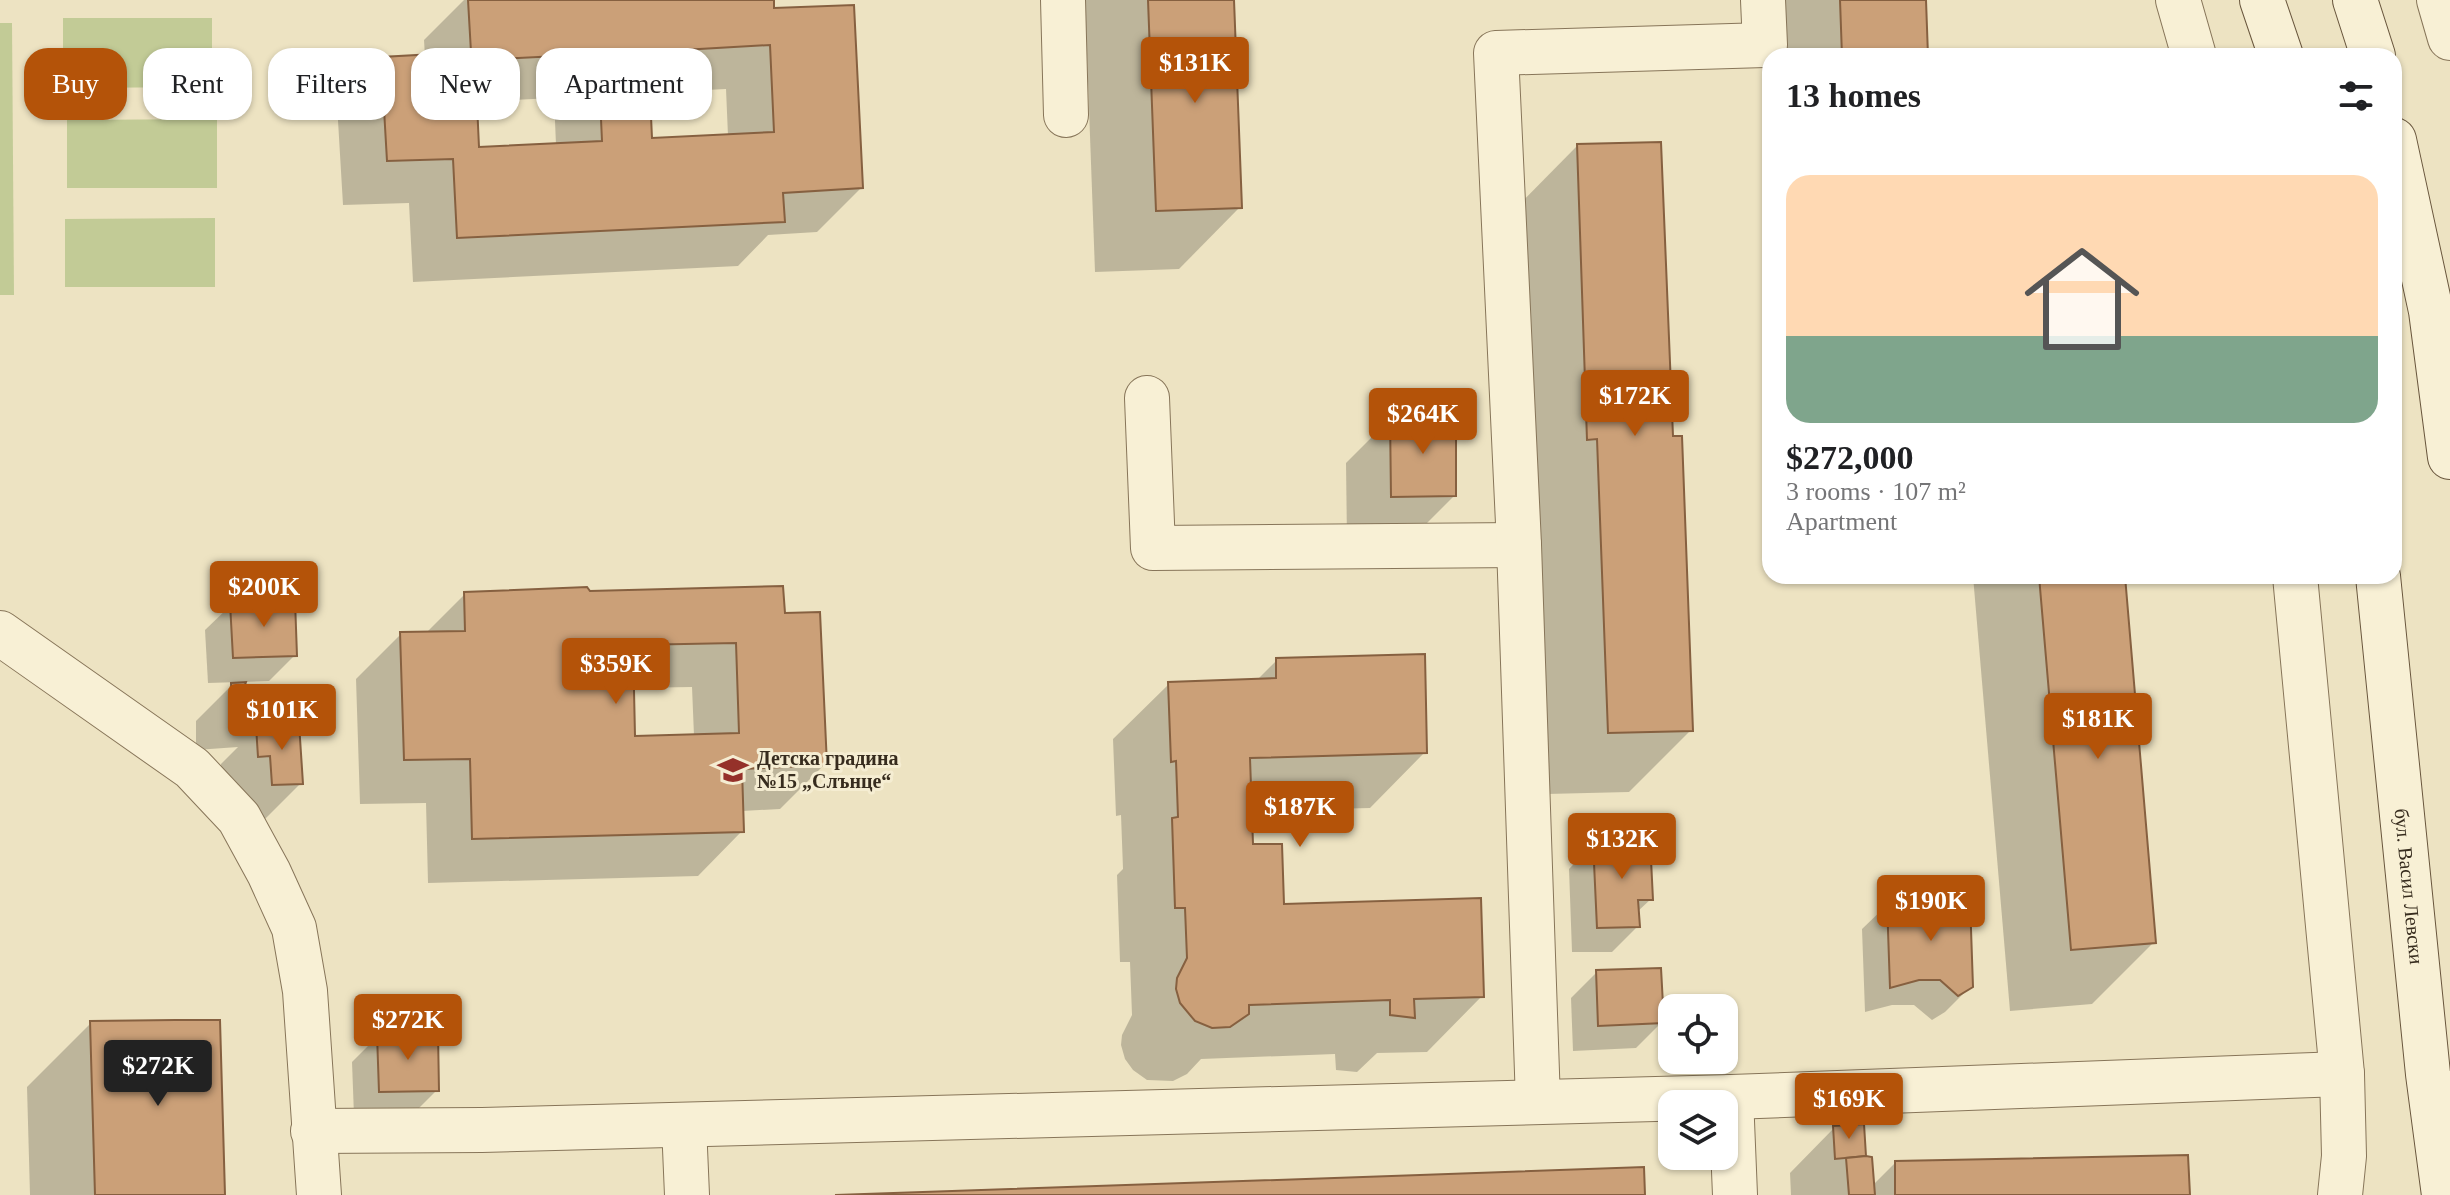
<!DOCTYPE html>
<html lang="en">
<head>
<meta charset="utf-8">
<style>
	body { margin:0; font-family:Georgia,serif; background:#f2f2f2; color:#202124; height:100vh; display:flex; flex-direction:column; font-size:30px; white-space:nowrap }
	* { box-sizing:border-box; margin:0 }
	p { font-size:26px; color:#757577 }
	.icon { flex:none; width:44px; height:44px; fill:none; stroke:currentColor; stroke-width:2; stroke-linecap:round; stroke-linejoin:round }
	.map { position:relative; flex:1; overflow:hidden }
	.panel { position:absolute; left:1762px; top:48px; width:640px; height:536px; display:flex; flex-direction:column; background:#fff; border-radius:24px; box-shadow:0 2px 6px #0004 }
	.panel>* { flex:none }
	.guide { position:absolute; left:24px; top:48px; width:760px; height:72px; display:flex; gap:16px }
	.tools { position:absolute; left:1658px; top:994px; display:grid; gap:16px }
	.tools a { display:grid; place-items:center; width:80px; height:80px; border-radius:16px; background:#fff; box-shadow:0 2px 6px #0004; font-size:40px }
	.price { position:absolute; translate:-50% -68px; padding:0 18px; border-radius:8px; background:#b45309; color:#fff; font-size:26px; line-height:52px; filter:drop-shadow(0 2px 4px #0008) }
	.price::after { content:''; position:absolute; left:50%; top:48px; width:24px; height:18px; margin-left:-12px; background:inherit; clip-path:polygon(0 0,100% 0,50% 100%) }
	.price.current { background:#222; color:#fff }
	ul { padding:0; list-style:none }
	li { display:grid; align-content:center; gap:16px; height:424px; padding:0 24px }
	li+li { border-top:2px solid #e0e0e0 }
	li span { display:grid; place-items:center; height:248px; border-radius:24px; color:#555 }
	li>.icon { margin-inline-start:auto }
	span .icon { width:144px; height:144px; fill:#fffc; stroke-width:1 }
	li b { font-size:34px }
	h2 { display:flex; justify-content:space-between; align-items:center; height:96px; padding:0 24px; font-size:34px }
	.tag { padding:0 28px; border-radius:24px; background:#fff; box-shadow:0 2px 6px #0004; font-size:28px; line-height:72px }
	.tag.current { background:#b45309; color:#fff }
	.map>svg:first-child { display:block }
	.green { fill:#c2cb96 }
	.shadow { fill:#0003; fill-rule:evenodd }
	.building { fill:#cba078; stroke:#866040; stroke-width:2; fill-rule:evenodd }
	.lines { fill:none; stroke-linecap:round; stroke-linejoin:round }
	.minor-casing { stroke:#877559; stroke-width:46 }
	.secondary-casing { stroke:#69563d; stroke-width:46 }
	.minor { stroke:#f8f0d5; stroke-width:44 }
	.secondary { stroke:#f8f0d5; stroke-width:44 }
	.labels { text-anchor:middle; stroke-width:6; stroke-linejoin:round; paint-order:stroke }
	.poi-label { font-size:20px; font-weight:bold; fill:#372c1e; stroke:#f5edd2; text-anchor:start }
	.street-label { font-size:20px; fill:#372c1e; stroke:#f5edd2 }
</style>
</head>
<body>
<div class="map">
<svg width="2450" height="1195" viewBox="0 0 2450 1195">
	<rect width="100%" height="100%" fill="#ede3c2"/>
	<g class="green">
		<path d="M 63,18 L 212,18 L 212,87 L 63,88 Z"/>
		<path d="M 0,23 L 12,23 L 14,295 L 0,295 Z"/>
		<path d="M 217,119 L 217,188 L 67,188 L 67,120 Z"/>
		<path d="M 215,218 L 215,287 L 65,287 L 65,219 Z"/>
	</g>
	<g class="shadow">
		<path d="M 464,0 L 772,0 L 772,10 L 861,188 L 817,232 L 768,235 L 738,266 L 413,282 L 409,203 L 343,205 L 337,104 L 382,59 L 425,57 L 424,40 ZM 726,89 L 728,136 L 650,140 L 647,93 ZM 554,98 L 556,145 L 478,149 L 475,102 Z"/>
		<path d="M 1085,0 L 1232,0 L 1240,207 L 1179,269 L 1095,272 Z"/>
		<path d="M 1776,0 L 1924,0 L 1926,56 L 1779,56 Z"/>
		<path d="M 1577,146 L 1691,730 L 1629,792 L 1547,794 L 1516,208 Z"/>
		<path d="M 1391,418 L 1454,496 L 1410,540 L 1347,541 L 1346,463 Z"/>
		<path d="M 1973,576 L 2123,576 L 2154,942 L 2092,1004 L 2010,1011 Z"/>
		<path d="M 590,593 L 783,616 L 825,764 L 780,809 L 742,811 L 742,831 L 698,876 L 428,883 L 426,803 L 360,804 L 356,679 L 401,634 L 425,634 L 465,594 ZM 692,687 L 694,736 L 633,738 L 632,688 Z"/>
		<path d="M 231,605 L 295,655 L 269,681 L 208,683 L 205,630 Z"/>
		<path d="M 1277,660 L 1425,752 L 1370,808 L 1250,811 L 1251,846 L 1282,906 L 1482,996 L 1427,1052 L 1377,1053 L 1357,1072 L 1336,1070 L 1335,1054 L 1201,1059 L 1187,1074 L 1173,1081 L 1147,1080 L 1133,1070 L 1125,1059 L 1121,1045 L 1122,1035 L 1132,1015 L 1130,962 L 1120,962 L 1117,875 L 1123,869 L 1121,815 L 1116,816 L 1113,739 L 1169,684 L 1256,681 Z"/>
		<path d="M 233,684 L 277,711 L 260,728 L 301,783 L 265,819 L 236,820 L 222,792 L 221,764 L 238,747 L 196,750 L 196,721 Z"/>
		<path d="M 1594,843 L 1651,899 L 1637,912 L 1638,926 L 1612,952 L 1572,952 L 1569,869 Z"/>
		<path d="M 1888,904 L 1971,986 L 1945,1012 L 1932,1020 L 1914,1005 L 1892,1005 L 1865,1012 L 1862,929 Z"/>
		<path d="M 1597,972 L 1662,1022 L 1636,1048 L 1573,1051 L 1571,998 Z"/>
		<path d="M 91,1023 L 223,1195 L 30,1195 L 27,1087 Z"/>
		<path d="M 378,1036 L 437,1090 L 411,1116 L 354,1116 L 352,1062 Z"/>
		<path d="M 1862,1126 L 1864,1158 L 1872,1186 L 1895,1163 L 2188,1195 L 1791,1195 L 1790,1173 L 1834,1128 Z"/>
	</g>
	<g class="building">
		<path d="M 468,0 L 774,0 L 774,8 L 854,5 L 863,188 L 783,193 L 785,222 L 457,238 L 453,159 L 387,161 L 381,57 L 471,52 ZM 770,45 L 774,132 L 652,138 L 648,52 ZM 598,54 L 602,141 L 479,147 L 475,60 Z"/>
		<path d="M 1148,0 L 1234,0 L 1242,208 L 1156,211 Z"/>
		<path d="M 1840,0 L 1926,0 L 1928,56 L 1842,56 Z"/>
		<path d="M 1661,142 L 1673,436 L 1682,436 L 1693,731 L 1608,733 L 1597,439 L 1587,440 L 1577,144 Z"/>
		<path d="M 1456,414 L 1456,496 L 1391,497 L 1390,416 Z"/>
		<path d="M 2039,576 L 2125,576 L 2156,943 L 2071,950 Z"/>
		<path d="M 783,586 L 785,613 L 820,612 L 827,765 L 742,769 L 744,832 L 472,839 L 470,759 L 404,760 L 400,632 L 465,631 L 464,592 L 587,587 L 590,591 ZM 736,643 L 739,733 L 635,736 L 633,645 Z"/>
		<path d="M 295,600 L 297,656 L 233,658 L 230,603 Z"/>
		<path d="M 1425,654 L 1427,753 L 1250,758 L 1253,844 L 1282,844 L 1284,904 L 1481,898 L 1484,997 L 1414,999 L 1415,1018 L 1390,1015 L 1390,1000 L 1249,1005 L 1249,1014 L 1230,1027 L 1212,1028 L 1195,1021 L 1180,1003 L 1176,989 L 1177,978 L 1187,958 L 1185,908 L 1175,908 L 1172,818 L 1178,817 L 1176,761 L 1171,762 L 1168,682 L 1276,678 L 1276,658 Z"/>
		<path d="M 246,682 L 245,685 L 278,686 L 279,712 L 232,714 L 231,683 Z"/>
		<path d="M 299,723 L 303,784 L 272,785 L 270,756 L 258,757 L 256,726 Z"/>
		<path d="M 1650,839 L 1653,900 L 1638,900 L 1640,927 L 1597,928 L 1593,841 Z"/>
		<path d="M 1970,900 L 1973,987 L 1958,996 L 1940,980 L 1919,980 L 1890,988 L 1887,902 Z"/>
		<path d="M 1661,968 L 1664,1023 L 1598,1026 L 1596,970 Z"/>
		<path d="M 175,1020 L 220,1020 L 225,1195 L 95,1195 L 90,1021 Z"/>
		<path d="M 438,1032 L 439,1091 L 379,1092 L 377,1034 Z"/>
		<path d="M 1864,1124 L 1866,1156 L 1835,1159 L 1833,1126 Z"/>
		<path d="M 2188,1155 L 2190,1195 L 1895,1195 L 1895,1161 Z"/>
		<path d="M 1866,1156 L 1872,1157 L 1875,1195 L 1849,1195 L 1846,1158 Z"/>
		<path d="M 1644,1167 L 1645,1195 L 835,1195 L 1420,1175 Z"/>
	</g>
	<g class="lines">
		<g class="minor-casing">
			<g id="minor">
				<path d="M 1063,0 L 1066,115"/>
				<path d="M 2178,0 L 2194,56"/>
				<path d="M 2439,0 L 2450,38"/>
				<path d="M 1147,398 L 1153,548 L 1519,545"/>
				<path d="M 2295,576 L 2342,1074 L 2344,1156 L 2340,1195"/>
				<path d="M 0,633 L 192,768 L 239,818 L 269,873 L 294,928 L 305,991 L 319,1195"/>
				<path d="M 1731,1097 L 1735,1195"/>
				<path d="M 1538,1102 L 1519,545 L 1496,53 L 1765,45 L 1763,0"/>
				<path d="M 684,1125 L 687,1195"/>
				<path d="M 313,1131 L 482,1130 L 1731,1097 L 2342,1074"/>
			</g>
		</g>
		<g class="secondary-casing">
			<g id="secondary">
				<path d="M 2262,0 L 2281,56"/>
				<path d="M 2355,0 L 2373,56"/>
				<path d="M 2394,140 L 2431,311 L 2450,457"/>
				<path id="s1" d="M 2378,576 L 2428,1074 L 2444,1195"/>
			</g>
		</g>
		<use href="#minor" class="minor"/>
		<use href="#secondary" class="secondary"/>
	</g>
	<defs>
		<g id="school-bare" transform="scale(2.4)"><path d="M0-5L7-2L0 1L-7-2ZM-4 1L0 2.5L4 1V4Q0 6-4 4Z" fill="#95312a" stroke="#f5edd2" stroke-width="2.5" paint-order="stroke"/></g>
	</defs>
	<g fill-rule="evenodd">
		<use href="#school-bare" x="733" y="770"/>
	</g>
	<g class="labels">
		<g class="poi-label">
			<text x="757" y="765">Детска градина<tspan x="757" dy="23">№15 „Слънце“</tspan></text>
		</g>
		<g class="street-label">
			<text dy="7" stroke="none"><textPath href="#s1" startOffset="312">бул. Васил Левски</textPath></text>
		</g>
	</g>
</svg>
<div class="tools">
<a><svg class="icon" aria-label="locate" viewBox="0 0 24 24"><circle cx="12" cy="12" r="6"/><path d="M12 2v4M12 18v4M2 12h4M18 12h4"/></svg></a>
<a><svg class="icon" aria-label="layers" viewBox="0 0 24 24"><path d="M12 4l9 5-9 5-9-5zM3 14l9 5 9-5"/></svg></a>
</div>
<b class="price" style="left:1195px;top:105px">$131K</b>
<b class="price" style="left:1635px;top:438px">$172K</b>
<b class="price" style="left:1423px;top:456px">$264K</b>
<b class="price" style="left:264px;top:629px">$200K</b>
<b class="price" style="left:616px;top:706px">$359K</b>
<b class="price" style="left:282px;top:752px">$101K</b>
<b class="price" style="left:2098px;top:761px">$181K</b>
<b class="price" style="left:1300px;top:849px">$187K</b>
<b class="price" style="left:1622px;top:881px">$132K</b>
<b class="price" style="left:1931px;top:943px">$190K</b>
<b class="price" style="left:408px;top:1062px">$272K</b>
<b class="price current" style="left:158px;top:1108px">$272K</b>
<b class="price" style="left:1849px;top:1141px">$169K</b>
<div class="guide">
<a class="tag current">Buy</a>
<a class="tag">Rent</a>
<a class="tag">Filters</a>
<a class="tag">New</a>
<a class="tag">Apartment</a>
</div>
<section class="panel">
<h2>13 homes<svg class="icon" aria-label="filters" viewBox="0 0 24 24"><path d="M4 7h16M4 17h16"/><circle cx="9" cy="7" r="2"/><circle cx="15" cy="17" r="2"/></svg></h2>
<ul>
<li><span style="background:linear-gradient(#ffd9b3 65%,#7fa58c 0)"><svg class="icon" aria-label="home" viewBox="0 0 24 24"><path d="M3 11l9-7 9 7M6 9v11h12V9"/></svg></span><div><b>$272,000</b><p>3 rooms · 107 m²</p><p>Apartment</p></div></li>
</ul>
</section>
</div>
</body>
</html>
